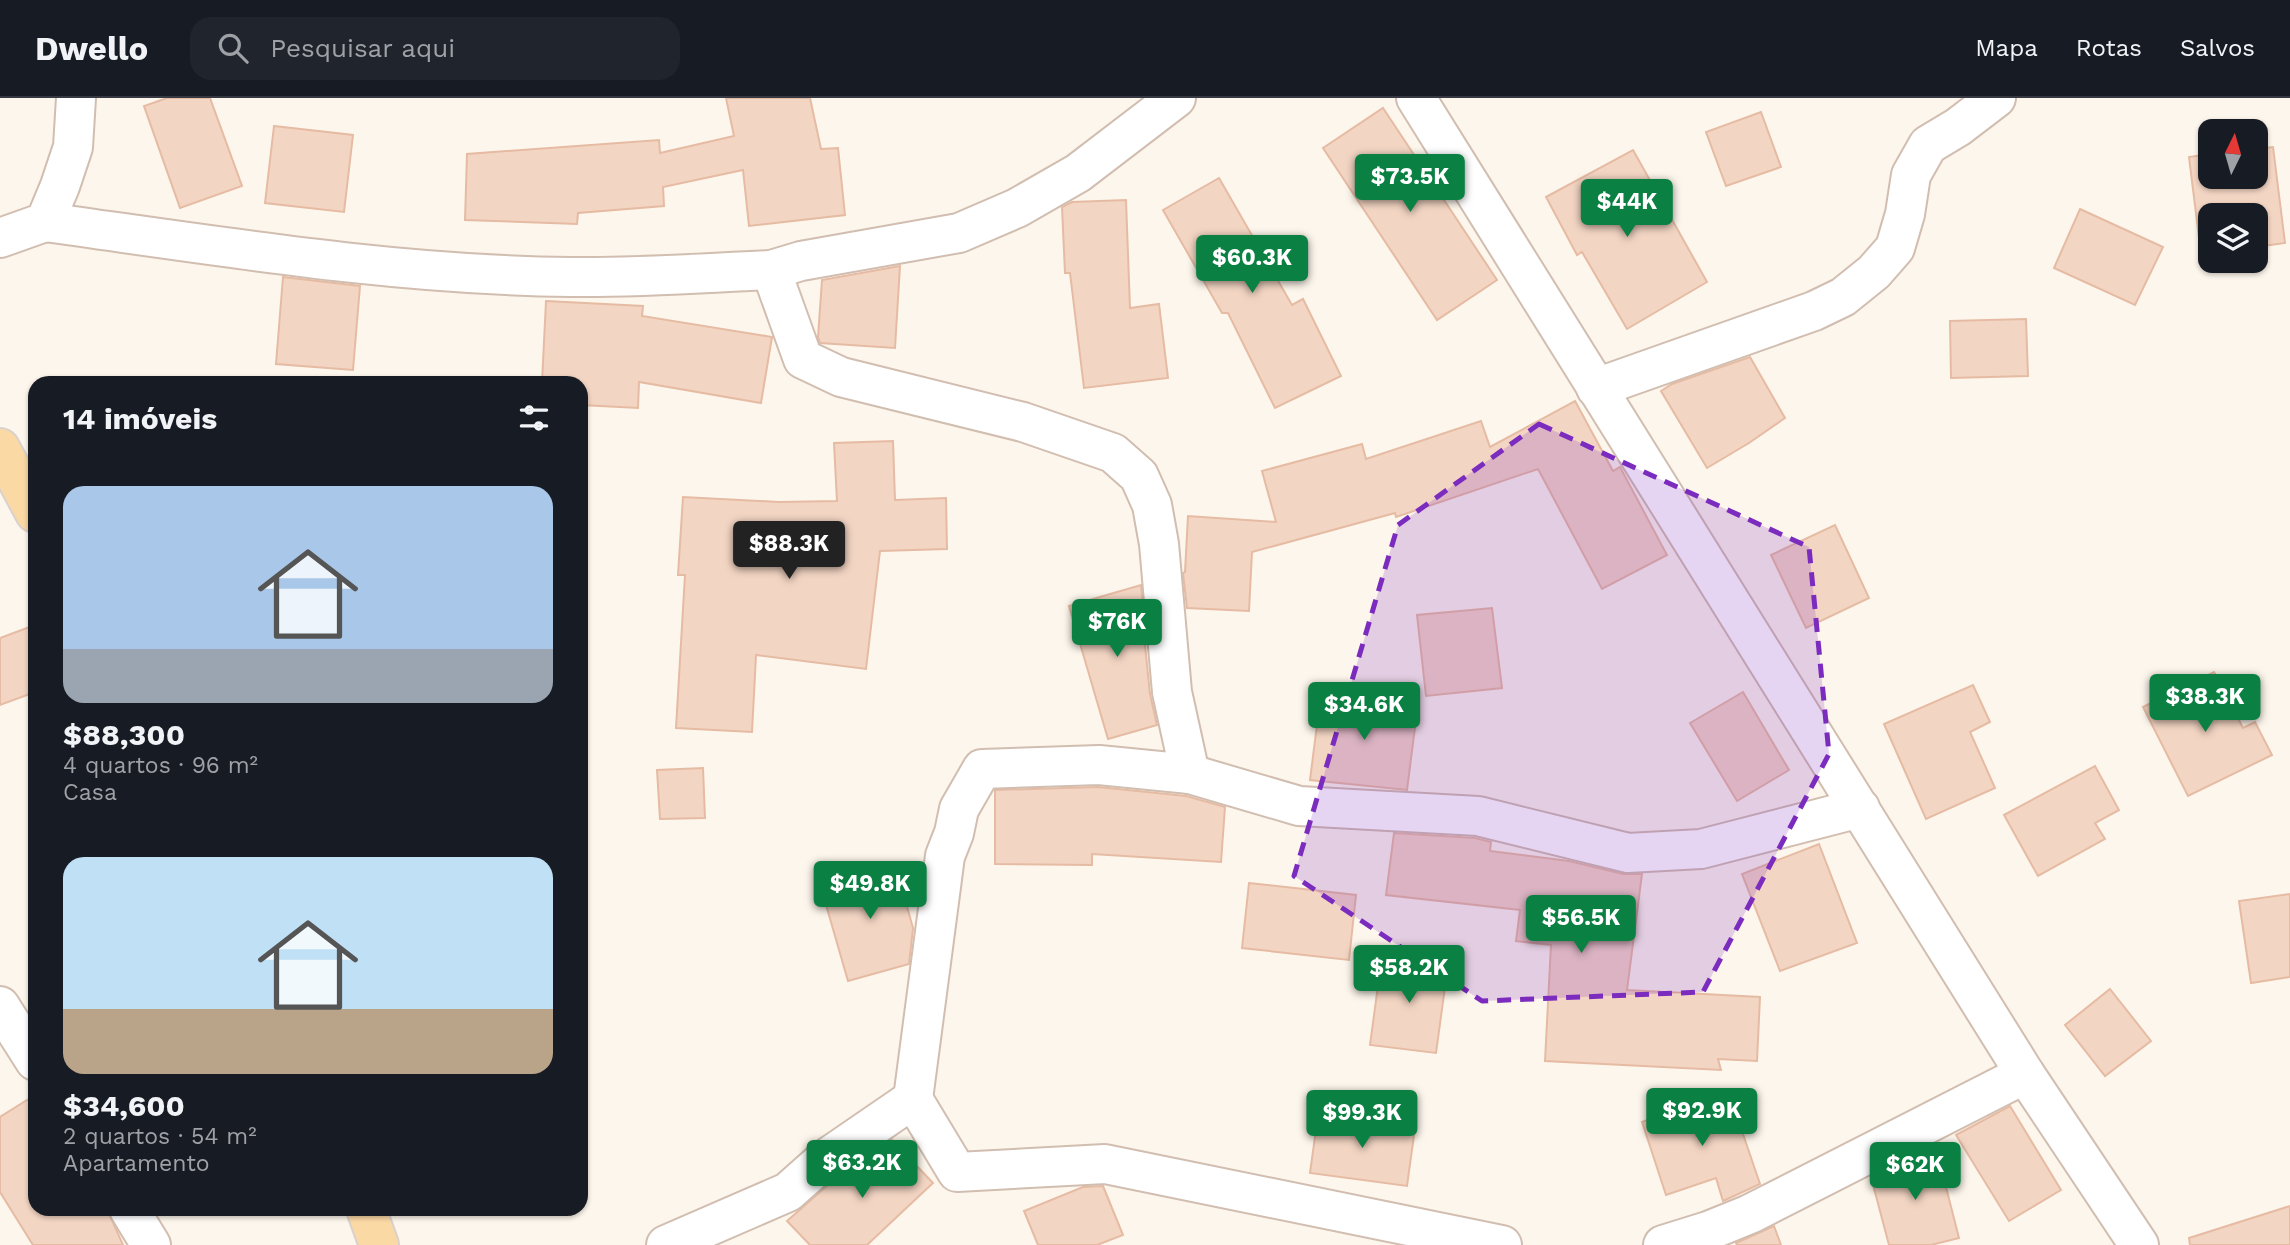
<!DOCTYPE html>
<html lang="pt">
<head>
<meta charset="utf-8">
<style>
	body { margin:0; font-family:"Work Sans",sans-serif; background:#20242c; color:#f1f3f6; height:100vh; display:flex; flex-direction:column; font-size:26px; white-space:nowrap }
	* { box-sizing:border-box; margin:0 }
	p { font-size:23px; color:#9ea1a6 }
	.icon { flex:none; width:38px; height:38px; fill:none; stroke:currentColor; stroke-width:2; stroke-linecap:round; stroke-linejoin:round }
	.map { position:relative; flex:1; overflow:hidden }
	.details { position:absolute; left:28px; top:278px; width:560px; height:840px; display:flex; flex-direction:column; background:#171b24; border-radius:21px; box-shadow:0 2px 5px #0004 }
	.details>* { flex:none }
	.needle { width:46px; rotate:5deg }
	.fabs { position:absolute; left:2198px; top:21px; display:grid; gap:14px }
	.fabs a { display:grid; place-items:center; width:70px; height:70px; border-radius:14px; background:#171b24; box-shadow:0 2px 5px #0004; font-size:35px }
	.price { position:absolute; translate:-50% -60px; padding:0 16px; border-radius:7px; background:#0b8043; color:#fff; font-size:23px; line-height:46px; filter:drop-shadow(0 2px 4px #0008) }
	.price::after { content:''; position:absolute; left:50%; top:42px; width:21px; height:16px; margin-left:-10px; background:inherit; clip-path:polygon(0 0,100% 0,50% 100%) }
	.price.selected { background:#222; color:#fff }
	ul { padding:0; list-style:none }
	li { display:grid; align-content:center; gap:14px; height:371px; padding:0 35px }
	li span { display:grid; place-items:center; height:217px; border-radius:21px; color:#555 }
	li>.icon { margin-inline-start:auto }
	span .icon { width:126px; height:126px; fill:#fffc; stroke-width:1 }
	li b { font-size:30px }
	h2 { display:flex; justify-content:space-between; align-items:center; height:84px; padding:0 35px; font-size:30px }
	header { display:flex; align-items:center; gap:42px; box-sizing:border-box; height:98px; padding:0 35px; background:#171b24; border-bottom:2px solid #363941 }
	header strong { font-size:33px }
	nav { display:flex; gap:38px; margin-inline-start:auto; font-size:24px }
	.search { width:490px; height:63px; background:#20242c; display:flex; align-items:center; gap:18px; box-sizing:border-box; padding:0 24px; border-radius:21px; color:#9ea1a6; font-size:26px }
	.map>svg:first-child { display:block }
	.building { fill:#f3d5c3; stroke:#e6bba3; stroke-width:2 }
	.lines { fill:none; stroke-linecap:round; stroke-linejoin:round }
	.street-casing { stroke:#d1beb0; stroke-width:42 }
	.primary-casing { stroke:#dad1cd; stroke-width:42 }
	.street { stroke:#fff; stroke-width:38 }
	.primary { stroke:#fbd9a5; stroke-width:38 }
	.marked { fill:#7b2cbf; fill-opacity:0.2; stroke:#7b2cbf; stroke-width:5; stroke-dasharray:14 9; stroke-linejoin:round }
</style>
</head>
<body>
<header>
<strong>Dwello</strong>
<div class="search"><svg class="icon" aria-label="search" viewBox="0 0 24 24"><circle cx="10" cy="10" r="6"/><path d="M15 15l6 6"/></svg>Pesquisar aqui</div>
<nav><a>Mapa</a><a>Rotas</a><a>Salvos</a></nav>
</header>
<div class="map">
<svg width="2290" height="1147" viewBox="0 0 2290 1147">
	<rect width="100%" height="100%" fill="#fdf6ec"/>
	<g class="building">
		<path d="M 167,0 L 210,0 L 242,88 L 180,110 L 144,8 Z"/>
		<path d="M 726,0 L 810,0 L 821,51 L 838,50 L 845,117 L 749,128 L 743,72 L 663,89 L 664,108 L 578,115 L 577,126 L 465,122 L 467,56 L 659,42 L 660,55 L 734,38 Z"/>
		<path d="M 1383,10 L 1497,182 L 1437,222 L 1323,50 Z"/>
		<path d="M 1761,14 L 1781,69 L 1726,88 L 1706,34 Z"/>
		<path d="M 274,28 L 353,37 L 344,114 L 265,105 Z"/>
		<path d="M 2273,49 L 2285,145 L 2256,149 L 2256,117 L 2210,117 L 2210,155 L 2201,156 L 2189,59 L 2210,56 L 2210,79 L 2256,79 L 2256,51 Z"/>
		<path d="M 1633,52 L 1707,184 L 1627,231 L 1582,154 L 1577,157 L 1546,99 Z"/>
		<path d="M 1219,80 L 1292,207 L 1303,201 L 1341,278 L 1275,310 L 1228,215 L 1222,215 L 1163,112 Z"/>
		<path d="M 1126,102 L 1130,210 L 1159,206 L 1168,280 L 1084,290 L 1070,175 L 1065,175 L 1062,109 L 1072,104 Z"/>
		<path d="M 2080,111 L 2163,149 L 2135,207 L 2054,170 Z"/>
		<path d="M 900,168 L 895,250 L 820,245 L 818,239 L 822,182 Z"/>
		<path d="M 283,179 L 360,188 L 353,272 L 276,266 Z"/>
		<path d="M 546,203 L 643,208 L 642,218 L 772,239 L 761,305 L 639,284 L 638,310 L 581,307 L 581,285 L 542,285 Z"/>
		<path d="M 2026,221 L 2028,278 L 1951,280 L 1950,223 Z"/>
		<path d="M 1750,259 L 1785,320 L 1749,345 L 1707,370 L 1661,293 L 1672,286 Z"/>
		<path d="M 1575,303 L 1613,373 L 1620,369 L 1667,457 L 1602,491 L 1538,371 L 1396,419 L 1395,415 L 1252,454 L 1249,513 L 1187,510 L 1183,475 L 1185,474 L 1188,418 L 1276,424 L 1262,373 L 1362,346 L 1366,361 L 1481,323 L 1490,349 Z"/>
		<path d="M 893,343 L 895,402 L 946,400 L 947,451 L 880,453 L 866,571 L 756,557 L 752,634 L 676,630 L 685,477 L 678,477 L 683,399 L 779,404 L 837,403 L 834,345 Z"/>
		<path d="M 1835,427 L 1869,500 L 1806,530 L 1771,457 Z"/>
		<path d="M 1141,487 L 1143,508 L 1141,508 L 1150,596 L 1157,627 L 1108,641 L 1069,508 Z"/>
		<path d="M 1492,510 L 1502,590 L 1426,598 L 1417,517 Z"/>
		<path d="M 35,527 L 35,594 L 0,607 L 0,540 Z"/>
		<path d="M 2214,574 L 2243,630 L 2255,624 L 2272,657 L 2188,698 L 2143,609 Z"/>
		<path d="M 1973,587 L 1990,624 L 1970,634 L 1995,690 L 1926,721 L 1884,626 Z"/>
		<path d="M 1743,594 L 1789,672 L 1737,703 L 1690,625 Z"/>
		<path d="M 1321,595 L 1418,606 L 1407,692 L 1310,682 Z"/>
		<path d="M 2095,668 L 2119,712 L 2095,725 L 2105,741 L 2038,778 L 2004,717 Z"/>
		<path d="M 703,670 L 705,720 L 660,721 L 657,672 Z"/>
		<path d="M 1098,689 L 1186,698 L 1225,709 L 1221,764 L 1092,756 L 1092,767 L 995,766 L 995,692 Z"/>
		<path d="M 1394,735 L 1475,740 L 1491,744 L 1490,753 L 1569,763 L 1623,776 L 1642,776 L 1627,892 L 1760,899 L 1757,963 L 1718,961 L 1721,972 L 1545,963 L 1551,847 L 1516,843 L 1520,812 L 1386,797 Z"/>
		<path d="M 1819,746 L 1857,845 L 1780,873 L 1742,776 Z"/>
		<path d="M 895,765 L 913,830 L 909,866 L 848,883 L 820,786 Z"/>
		<path d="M 1249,785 L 1356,797 L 1349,862 L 1242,850 Z"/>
		<path d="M 2290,796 L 2290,879 L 2251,885 L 2239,803 Z"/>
		<path d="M 1382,858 L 1448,867 L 1436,955 L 1370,947 Z"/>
		<path d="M 2110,891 L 2151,943 L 2105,978 L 2065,927 Z"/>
		<path d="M 1729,995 L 1760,1086 L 1723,1103 L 1716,1080 L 1666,1097 L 1642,1024 Z"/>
		<path d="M 35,997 L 35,1111 L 107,1111 L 123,1147 L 33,1147 L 0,1094 L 0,1019 Z"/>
		<path d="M 2010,1008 L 2061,1092 L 2009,1123 L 1956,1037 Z"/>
		<path d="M 1318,1017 L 1415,1030 L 1407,1088 L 1310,1075 Z"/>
		<path d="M 892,1042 L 933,1085 L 867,1147 L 810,1147 L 787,1123 L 837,1079 Z"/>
		<path d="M 1936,1050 L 1959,1140 L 1931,1147 L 1889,1147 L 1871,1079 L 1921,1054 Z"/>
		<path d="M 1103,1088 L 1123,1137 L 1097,1147 L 1038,1147 L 1024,1113 L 1083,1089 Z"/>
		<path d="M 2290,1108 L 2290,1147 L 2190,1147 L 2189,1140 Z"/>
		<path d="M 1774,1128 L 1781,1147 L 1737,1147 L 1736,1145 Z"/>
	</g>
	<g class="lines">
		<g class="street-casing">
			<g id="street">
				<path d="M 1416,0 L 2025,976 L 2139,1147"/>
				<path d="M 45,124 C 219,148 394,177 570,179 C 637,180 704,175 771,172 L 801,163 L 959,135 L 1017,110 L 1078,75 L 1176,0"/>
				<path d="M 0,140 L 45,124 L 60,88 L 73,49 L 76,0"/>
				<path d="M 771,172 L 803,261 L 841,279 L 1023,324 L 1113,355 L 1139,378 L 1152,407 L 1159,446 L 1172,594 L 1190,676 L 1099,667 L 982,671 L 959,711 L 954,735 L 945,758 L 913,1001"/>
				<path d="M 1596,290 L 1814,213 L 1843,199 L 1874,174 L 1895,150 L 1905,116 L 1911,77 L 1928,47 L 1958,29 L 1996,0"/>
				<path d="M 1190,676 L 1299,708 L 1478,718 L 1628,755 L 1701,751 L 1860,710"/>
				<path d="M 0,908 L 35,963"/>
				<path d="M 129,1111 L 151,1147"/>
				<path d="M 666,1147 L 788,1094 L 824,1062 L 913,1001 L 957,1074 L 1105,1066 L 1502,1147"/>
				<path d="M 1663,1147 L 1708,1133 L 1750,1116 L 2025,976"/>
			</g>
		</g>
		<g class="primary-casing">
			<g id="primary">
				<path d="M 0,350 L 35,415"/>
				<path d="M 366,1111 L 379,1147"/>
			</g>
		</g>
		<use href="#street" class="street"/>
		<use href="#primary" class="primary"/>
	</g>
	<path class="marked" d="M 1539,326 L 1809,449 L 1829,656 L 1703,894 L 1482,903 L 1294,778 L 1398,427 Z"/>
</svg>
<div class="fabs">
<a><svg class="needle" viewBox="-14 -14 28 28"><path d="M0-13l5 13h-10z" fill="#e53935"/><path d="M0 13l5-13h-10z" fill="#9ea1a6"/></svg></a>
<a><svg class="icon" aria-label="layers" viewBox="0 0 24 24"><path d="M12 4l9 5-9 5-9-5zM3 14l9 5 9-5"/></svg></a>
</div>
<b class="price" style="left:1410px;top:116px">$73.5K</b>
<b class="price" style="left:1627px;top:141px">$44K</b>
<b class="price" style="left:1252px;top:197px">$60.3K</b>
<b class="price selected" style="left:789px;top:483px">$88.3K</b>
<b class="price" style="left:1117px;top:561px">$76K</b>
<b class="price" style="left:2205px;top:636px">$38.3K</b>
<b class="price" style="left:1364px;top:644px">$34.6K</b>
<b class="price" style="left:870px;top:823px">$49.8K</b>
<b class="price" style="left:1581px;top:857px">$56.5K</b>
<b class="price" style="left:1409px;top:907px">$58.2K</b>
<b class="price" style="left:1702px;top:1050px">$92.9K</b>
<b class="price" style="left:1362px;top:1052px">$99.3K</b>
<b class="price" style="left:862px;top:1102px">$63.2K</b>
<b class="price" style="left:1915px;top:1104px">$62K</b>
<section class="details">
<h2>14 imóveis<svg class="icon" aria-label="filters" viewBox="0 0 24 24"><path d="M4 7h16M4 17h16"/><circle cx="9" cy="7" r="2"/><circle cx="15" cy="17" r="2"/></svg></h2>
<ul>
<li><span style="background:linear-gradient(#a9c7e8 75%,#9aa5b1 0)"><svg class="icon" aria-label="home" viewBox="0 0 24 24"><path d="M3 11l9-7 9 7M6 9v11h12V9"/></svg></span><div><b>$88,300</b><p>4 quartos · 96 m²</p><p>Casa</p></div></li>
<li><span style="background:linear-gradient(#bfe0f5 70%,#b9a48a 0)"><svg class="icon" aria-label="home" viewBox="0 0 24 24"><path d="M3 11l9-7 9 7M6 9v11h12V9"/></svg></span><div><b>$34,600</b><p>2 quartos · 54 m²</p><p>Apartamento</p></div></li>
</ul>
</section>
</div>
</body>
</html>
